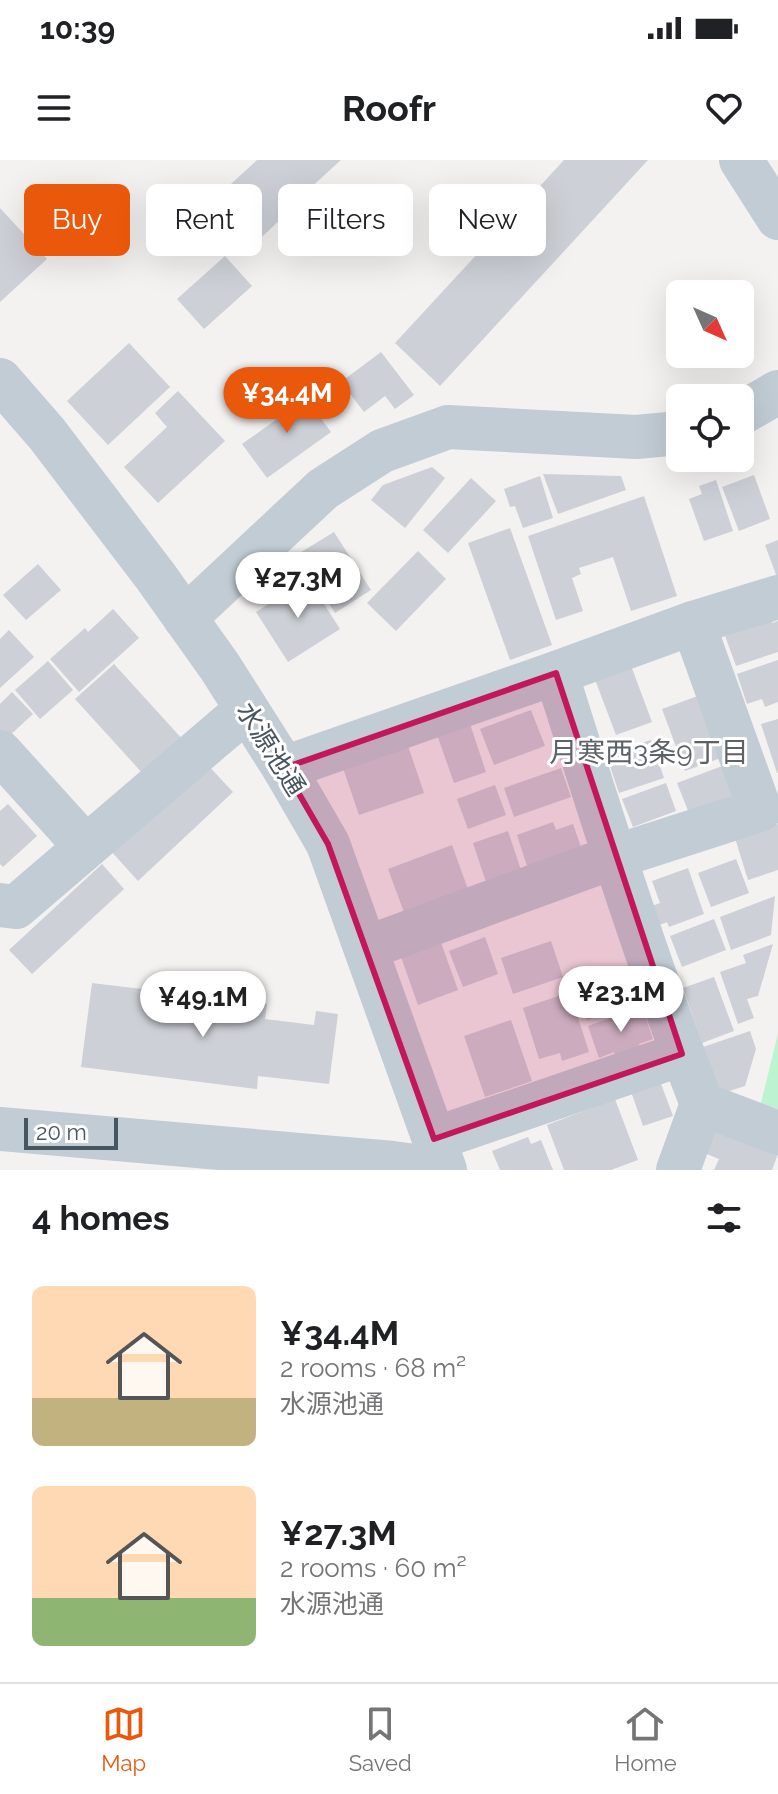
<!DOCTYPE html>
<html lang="en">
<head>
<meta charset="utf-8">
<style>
	body { margin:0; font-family:Raleway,"Noto Sans JP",sans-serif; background:#f6f6f6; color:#202124; height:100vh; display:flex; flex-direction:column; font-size:30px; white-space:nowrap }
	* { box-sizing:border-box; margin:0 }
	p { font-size:26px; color:#757577 }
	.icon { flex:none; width:44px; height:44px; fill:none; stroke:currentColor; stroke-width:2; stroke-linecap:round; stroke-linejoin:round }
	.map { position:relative; height:1010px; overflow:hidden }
	.panel { display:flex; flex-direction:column; background:#fff; flex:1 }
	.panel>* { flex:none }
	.top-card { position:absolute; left:24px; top:24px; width:730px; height:72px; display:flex; gap:16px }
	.needle { width:52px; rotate:135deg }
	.controls { position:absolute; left:666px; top:120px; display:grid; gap:16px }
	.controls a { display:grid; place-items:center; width:88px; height:88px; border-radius:12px; background:#fff; box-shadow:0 8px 32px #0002; font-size:40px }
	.scale { position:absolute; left:24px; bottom:20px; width:94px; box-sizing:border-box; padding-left:8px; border:4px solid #475560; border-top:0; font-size:22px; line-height:28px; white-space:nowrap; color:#475560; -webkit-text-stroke:6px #fff; paint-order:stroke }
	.price { position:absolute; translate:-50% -68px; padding:0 18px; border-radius:28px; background:#fff; color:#222; font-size:26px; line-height:52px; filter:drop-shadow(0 2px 4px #0008) }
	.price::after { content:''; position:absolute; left:50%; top:48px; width:24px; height:18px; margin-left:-12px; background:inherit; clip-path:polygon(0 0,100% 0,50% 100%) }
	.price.active { background:#ea580c; color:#fff }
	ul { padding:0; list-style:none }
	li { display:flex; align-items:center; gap:24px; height:200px; padding:0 32px }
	li span { display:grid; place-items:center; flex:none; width:224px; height:160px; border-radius:12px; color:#555 }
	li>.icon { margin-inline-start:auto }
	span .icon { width:96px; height:96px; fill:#fffc; stroke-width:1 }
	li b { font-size:34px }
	h2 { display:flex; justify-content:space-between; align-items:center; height:96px; padding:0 32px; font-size:34px }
	.chip { padding:0 28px; border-radius:12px; background:#fff; box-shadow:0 8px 32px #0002; font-size:28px; line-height:72px }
	.chip.active { background:#ea580c; color:#fff }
	.status { display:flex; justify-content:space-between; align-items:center; height:56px; padding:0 40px; background:#fff; direction:ltr }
	.status svg { height:22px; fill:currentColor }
	header { display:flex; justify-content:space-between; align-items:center; height:104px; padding:0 32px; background:#fff; font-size:36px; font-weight:700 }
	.tabs { display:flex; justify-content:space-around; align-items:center; height:112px; border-top:2px solid #e0e0e0; background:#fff; font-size:22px; color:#757577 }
	.tabs a { display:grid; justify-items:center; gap:4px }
	.tabs .active { color:#ea580c }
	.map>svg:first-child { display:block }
	.green { fill:#bef3d1 }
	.building { fill:#cdd0d6 }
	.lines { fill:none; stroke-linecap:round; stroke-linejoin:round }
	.minor { stroke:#c1ccd4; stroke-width:44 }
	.marked { fill:#c2185b; fill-opacity:0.2; stroke:#c2185b; stroke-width:6; stroke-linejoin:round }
	.labels { text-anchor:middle; stroke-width:6; stroke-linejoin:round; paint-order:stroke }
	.street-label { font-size:26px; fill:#475560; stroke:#fff }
	.neighbourhood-label { font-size:28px; fill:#5d6267; stroke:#fff }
</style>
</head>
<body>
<div class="status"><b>10:39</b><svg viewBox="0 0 49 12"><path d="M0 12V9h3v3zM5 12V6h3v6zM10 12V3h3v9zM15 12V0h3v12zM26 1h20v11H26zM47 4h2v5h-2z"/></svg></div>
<header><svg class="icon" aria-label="menu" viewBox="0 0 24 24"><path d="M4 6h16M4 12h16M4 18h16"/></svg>Roofr<svg class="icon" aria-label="heart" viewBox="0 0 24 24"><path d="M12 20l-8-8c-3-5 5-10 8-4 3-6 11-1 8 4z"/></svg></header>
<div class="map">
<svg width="778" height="1010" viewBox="0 0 778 1010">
	<rect width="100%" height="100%" fill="#f4f1f1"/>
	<path class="green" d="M 778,873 L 778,950 L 761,943 Z"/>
	<g class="building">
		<path d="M 257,0 L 341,0 L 296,41 L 298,43 L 248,90 L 207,46 Z"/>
		<path d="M 564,0 L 648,0 L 440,226 L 395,183 Z"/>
		<path d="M 0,48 L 47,99 L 0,142 Z"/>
		<path d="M 225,96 L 252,126 L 204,169 L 177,139 Z"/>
		<path d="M 129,183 L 170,227 L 108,285 L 67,241 Z"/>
		<path d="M 381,192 L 414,235 L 395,249 L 385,236 L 364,252 L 341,222 Z"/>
		<path d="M 298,228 L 331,272 L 267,318 L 242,284 L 287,252 L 280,242 Z"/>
		<path d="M 178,231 L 225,281 L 158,343 L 124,307 L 167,267 L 155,253 Z"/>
		<path d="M 432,307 L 445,318 L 405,368 L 371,340 L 383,325 Z"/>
		<path d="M 543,314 L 621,316 L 626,330 L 558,354 Z"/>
		<path d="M 754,315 L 770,359 L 739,371 L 722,327 Z"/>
		<path d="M 540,316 L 553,358 L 523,368 L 515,346 L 510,347 L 504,329 Z"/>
		<path d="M 471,318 L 496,341 L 448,393 L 423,370 Z"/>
		<path d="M 716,320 L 733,371 L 704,381 L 689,339 L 702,334 L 699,326 Z"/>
		<path d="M 644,336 L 677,436 L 631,451 L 613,397 L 579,408 L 581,414 L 572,418 L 583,451 L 556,460 L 528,376 Z"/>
		<path d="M 510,368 L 552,485 L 510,500 L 468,383 Z"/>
		<path d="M 334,372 L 371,430 L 335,453 L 298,394 Z"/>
		<path d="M 778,380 L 778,420 L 765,385 Z"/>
		<path d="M 418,391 L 446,419 L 396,471 L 367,443 Z"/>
		<path d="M 38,404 L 61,430 L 26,460 L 3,435 Z"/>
		<path d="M 308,419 L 340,469 L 288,502 L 256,452 Z"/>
		<path d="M 113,449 L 139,478 L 79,532 L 50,499 L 85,468 L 88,472 Z"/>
		<path d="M 770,457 L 772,463 L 778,461 L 778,492 L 736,506 L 724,473 Z"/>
		<path d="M 9,470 L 34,497 L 0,528 L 0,479 Z"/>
		<path d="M 778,500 L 778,542 L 765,547 L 762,539 L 747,544 L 737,514 Z"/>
		<path d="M 48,501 L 73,530 L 40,559 L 15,530 Z"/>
		<path d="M 630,503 L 652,562 L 616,575 L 594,517 Z"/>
		<path d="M 114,504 L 184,581 L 145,616 L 75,539 Z"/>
		<path d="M 12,532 L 33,554 L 7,578 L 0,570 L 0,544 Z"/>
		<path d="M 706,533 L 729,595 L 685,611 L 662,549 Z"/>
		<path d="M 531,550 L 545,586 L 494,605 L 480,569 Z"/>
		<path d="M 468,558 L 486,612 L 454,623 L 435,569 Z"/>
		<path d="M 778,559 L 778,613 L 777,613 L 761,564 Z"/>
		<path d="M 651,580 L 664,618 L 619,633 L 606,594 Z"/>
		<path d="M 407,583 L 424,633 L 359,655 L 342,605 Z"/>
		<path d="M 204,601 L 233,632 L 138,721 L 110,690 Z"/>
		<path d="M 725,605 L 737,634 L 689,653 L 677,623 Z"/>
		<path d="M 561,608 L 571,637 L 514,657 L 504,628 Z"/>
		<path d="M 666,623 L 676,651 L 633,667 L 622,639 Z"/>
		<path d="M 495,625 L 506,655 L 468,669 L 457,639 Z"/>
		<path d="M 8,644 L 37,676 L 3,707 L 0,704 L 0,651 Z"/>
		<path d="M 553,662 L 556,670 L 573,664 L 581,687 L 527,706 L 517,675 Z"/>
		<path d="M 778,664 L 778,710 L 748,720 L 735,678 Z"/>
		<path d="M 508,671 L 521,710 L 486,722 L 473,683 Z"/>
		<path d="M 452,685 L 469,732 L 405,755 L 388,709 Z"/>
		<path d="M 736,699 L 749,733 L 711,747 L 698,713 Z"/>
		<path d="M 102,704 L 124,729 L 32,814 L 9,790 Z"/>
		<path d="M 688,708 L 704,754 L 669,767 L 667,762 L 659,765 L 652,746 L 660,743 L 652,721 Z"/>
		<path d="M 775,736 L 771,775 L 731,790 L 720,757 Z"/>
		<path d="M 714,759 L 726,790 L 682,807 L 670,776 Z"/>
		<path d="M 485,777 L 498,814 L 463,827 L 449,791 Z"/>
		<path d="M 440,780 L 458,830 L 418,845 L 400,794 Z"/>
		<path d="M 551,781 L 563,817 L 513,834 L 501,798 Z"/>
		<path d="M 773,784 L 758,836 L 747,839 L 754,858 L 738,864 L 720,812 L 746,803 L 743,795 Z"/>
		<path d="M 613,813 L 625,847 L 587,860 L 575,826 Z"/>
		<path d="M 714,817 L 734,871 L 702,883 L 683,828 Z"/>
		<path d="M 92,823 L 267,844 L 265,859 L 314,865 L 316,851 L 338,854 L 329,924 L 258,916 L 257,929 L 81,907 Z"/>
		<path d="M 570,832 L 589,892 L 562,901 L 560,893 L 539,899 L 523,848 Z"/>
		<path d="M 642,847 L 653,879 L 639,884 L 640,890 L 616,899 L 614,892 L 599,898 L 588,866 Z"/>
		<path d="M 511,860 L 532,921 L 485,937 L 464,876 Z"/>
		<path d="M 750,871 L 756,889 L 745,926 L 720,934 L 703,887 Z"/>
		<path d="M 657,913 L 673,956 L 643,966 L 628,923 Z"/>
		<path d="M 615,939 L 638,1000 L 611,1010 L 564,1010 L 547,965 Z"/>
		<path d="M 716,967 L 778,994 L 772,1010 L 714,1010 L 719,999 L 704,993 Z"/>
		<path d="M 528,977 L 531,984 L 541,980 L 553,1010 L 500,1010 L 492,991 Z"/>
	</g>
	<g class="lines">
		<g class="minor">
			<path d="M 741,0 L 778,58"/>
			<path d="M 0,220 L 47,274 L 156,417 L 220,507 L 284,608 L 328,684 L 445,1010"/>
			<path d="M 740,254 L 778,232"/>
			<path d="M 185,458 L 323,329 L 382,291 L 448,267 L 636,277 L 680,273"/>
			<path d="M 556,513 C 602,658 647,803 702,944 L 778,973"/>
			<path d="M 0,592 L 86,687"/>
			<path d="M 284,608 L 556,513 L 693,463 L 778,437"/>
			<path d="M 0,745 L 16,747 L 246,550"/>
			<path d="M 366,788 L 614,697 L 760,650 L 693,463"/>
			<path d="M 0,969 L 393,1003 L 444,1010"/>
			<path d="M 434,979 L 682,894"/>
			<path d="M 678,1010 L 702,944"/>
		</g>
	</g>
	<path class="marked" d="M 556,513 L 682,894 L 434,979 L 328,684 L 284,608 Z"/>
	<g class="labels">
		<g class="street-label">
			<text transform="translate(271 589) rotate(58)" y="9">水源池通</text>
		</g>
		<g class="neighbourhood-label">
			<text x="649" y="602">月寒西3条9丁目</text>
		</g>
	</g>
</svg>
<div class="controls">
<a><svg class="needle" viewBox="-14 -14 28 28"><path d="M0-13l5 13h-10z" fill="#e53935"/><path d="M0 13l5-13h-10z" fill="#757577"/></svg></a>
<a><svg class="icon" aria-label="locate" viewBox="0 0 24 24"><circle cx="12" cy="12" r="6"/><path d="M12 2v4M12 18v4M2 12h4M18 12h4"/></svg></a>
</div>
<div class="scale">20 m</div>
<b class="price active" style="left:287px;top:275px">¥34.4M</b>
<b class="price" style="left:298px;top:460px">¥27.3M</b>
<b class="price" style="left:621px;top:874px">¥23.1M</b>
<b class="price" style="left:203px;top:879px">¥49.1M</b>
<div class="top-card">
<a class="chip active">Buy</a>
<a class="chip">Rent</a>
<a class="chip">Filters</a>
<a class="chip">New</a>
</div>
</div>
<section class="panel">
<h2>4 homes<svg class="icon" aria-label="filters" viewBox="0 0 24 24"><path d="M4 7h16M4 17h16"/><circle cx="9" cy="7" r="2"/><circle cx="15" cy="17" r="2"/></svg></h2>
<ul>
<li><span style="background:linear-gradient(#ffd9b3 70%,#c2b280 0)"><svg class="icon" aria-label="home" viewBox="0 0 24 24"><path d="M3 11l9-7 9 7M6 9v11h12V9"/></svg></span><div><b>¥34.4M</b><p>2 rooms · 68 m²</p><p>水源池通</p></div></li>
<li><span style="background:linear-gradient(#ffd9b3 70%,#8fb573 0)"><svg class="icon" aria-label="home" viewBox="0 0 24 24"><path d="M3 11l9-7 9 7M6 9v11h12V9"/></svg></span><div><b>¥27.3M</b><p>2 rooms · 60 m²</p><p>水源池通</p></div></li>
</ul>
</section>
<nav class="tabs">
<a class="active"><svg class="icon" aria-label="map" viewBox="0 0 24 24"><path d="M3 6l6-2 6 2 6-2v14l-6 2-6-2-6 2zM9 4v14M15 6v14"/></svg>Map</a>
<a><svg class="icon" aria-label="saved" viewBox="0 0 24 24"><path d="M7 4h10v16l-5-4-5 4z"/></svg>Saved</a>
<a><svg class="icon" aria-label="home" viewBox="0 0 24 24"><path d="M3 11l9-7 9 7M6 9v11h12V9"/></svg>Home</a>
</nav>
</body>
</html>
